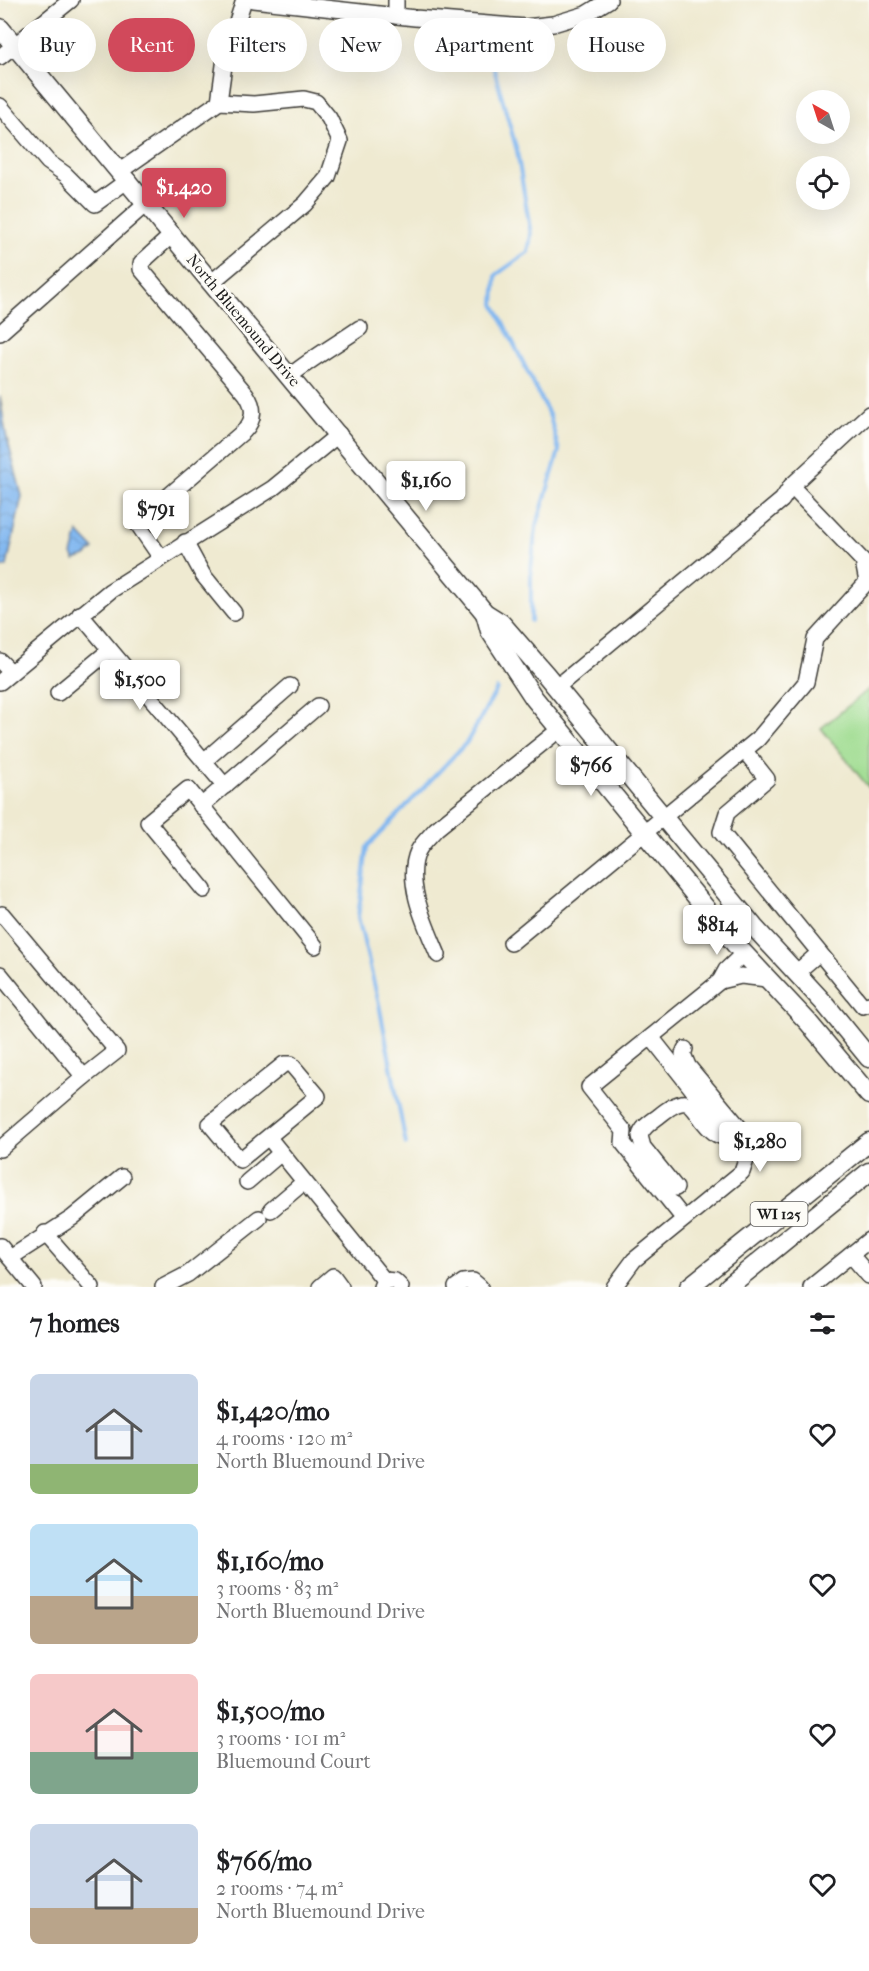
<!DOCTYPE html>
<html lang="en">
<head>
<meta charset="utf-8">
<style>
	body { margin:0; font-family:"IM FELL French Canon",serif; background:#f2f2f2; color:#202124; height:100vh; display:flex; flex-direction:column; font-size:22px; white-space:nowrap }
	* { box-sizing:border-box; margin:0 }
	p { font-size:20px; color:#757577 }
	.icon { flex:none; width:33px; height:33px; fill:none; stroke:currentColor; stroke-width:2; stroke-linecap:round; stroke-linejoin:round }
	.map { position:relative; height:1287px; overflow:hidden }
	.panel { display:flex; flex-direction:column; background:#fff; flex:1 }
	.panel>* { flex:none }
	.hud { position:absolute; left:18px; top:18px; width:834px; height:54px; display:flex; gap:12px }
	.needle { width:39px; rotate:321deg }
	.buttons { position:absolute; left:796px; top:90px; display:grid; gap:12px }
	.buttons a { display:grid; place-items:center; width:54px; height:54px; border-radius:50%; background:#fff; box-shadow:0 6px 24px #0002; font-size:30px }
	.price { position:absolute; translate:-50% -51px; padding:0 14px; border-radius:6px; background:#fff; color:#222; font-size:20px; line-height:39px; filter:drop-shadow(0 2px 3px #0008) }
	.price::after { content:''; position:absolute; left:50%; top:36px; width:18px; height:14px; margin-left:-9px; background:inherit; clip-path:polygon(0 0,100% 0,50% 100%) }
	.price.selected { background:#d1495b; color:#fff }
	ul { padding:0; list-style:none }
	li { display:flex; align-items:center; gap:18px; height:150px; padding:0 30px }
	li span { display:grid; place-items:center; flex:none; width:168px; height:120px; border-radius:9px; color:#555 }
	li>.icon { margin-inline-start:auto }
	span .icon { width:72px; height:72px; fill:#fffc; stroke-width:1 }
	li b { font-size:26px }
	h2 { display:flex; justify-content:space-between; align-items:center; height:72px; padding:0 30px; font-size:26px }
	.chip { padding:0 21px; border-radius:27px; background:#fff; box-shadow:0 6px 24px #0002; font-size:21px; line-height:54px }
	.chip.selected { background:#d1495b; color:#fff }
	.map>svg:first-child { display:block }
	.garden { fill:#9fdc90; stroke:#5e7c56; stroke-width:1.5 }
	.water { fill:url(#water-waves); stroke:#4e6a86; stroke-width:1.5 }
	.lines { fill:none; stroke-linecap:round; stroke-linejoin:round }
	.stream { stroke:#81b7f0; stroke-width:4 }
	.minor-casing { stroke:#3c3b37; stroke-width:18 }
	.major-casing { stroke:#3c3b37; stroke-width:21 }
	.minor { stroke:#fff; stroke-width:15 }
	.major { stroke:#fff; stroke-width:18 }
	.labels { text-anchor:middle; stroke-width:6; stroke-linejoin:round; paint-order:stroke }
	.shield { fill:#fdfcf7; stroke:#605f5e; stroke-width:1.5 }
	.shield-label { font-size:15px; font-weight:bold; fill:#1c1c1c }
	.street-label { font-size:16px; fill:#1c1c1c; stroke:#fdfcf7 }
</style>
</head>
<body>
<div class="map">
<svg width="869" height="1287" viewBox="0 0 869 1287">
	<defs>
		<pattern id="water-waves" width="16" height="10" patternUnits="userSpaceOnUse" patternTransform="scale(1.5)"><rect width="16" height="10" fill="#81b7f0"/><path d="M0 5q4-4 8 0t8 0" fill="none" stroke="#6f9dcd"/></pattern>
	</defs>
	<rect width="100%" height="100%" fill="#fdfcf7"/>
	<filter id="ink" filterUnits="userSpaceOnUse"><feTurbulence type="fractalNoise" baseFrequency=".0167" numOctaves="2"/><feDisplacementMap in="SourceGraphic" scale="12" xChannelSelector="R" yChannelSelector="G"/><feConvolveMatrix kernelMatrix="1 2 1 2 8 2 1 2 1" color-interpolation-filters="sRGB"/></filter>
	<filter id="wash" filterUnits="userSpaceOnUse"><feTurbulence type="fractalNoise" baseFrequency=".008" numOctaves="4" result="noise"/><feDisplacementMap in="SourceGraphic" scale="24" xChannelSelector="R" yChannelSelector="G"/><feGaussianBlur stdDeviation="1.35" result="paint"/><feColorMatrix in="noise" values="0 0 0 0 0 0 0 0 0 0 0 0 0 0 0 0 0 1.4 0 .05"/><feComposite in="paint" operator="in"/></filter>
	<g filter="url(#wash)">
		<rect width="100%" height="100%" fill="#efead1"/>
		<path class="garden" d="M 869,689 L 869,788 L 821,728 Z"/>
		<g class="water">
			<path d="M 0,396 L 6,434 L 22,496 L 7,566 L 0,568 Z"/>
			<path d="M 78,532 L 94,549 L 86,556 L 75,560 L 72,555 Z"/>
		</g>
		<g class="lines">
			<g class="stream">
				<path d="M 487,44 L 517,151 L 531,235 L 528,252 L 496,275 L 494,304 L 550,417 L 559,451 L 536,528 L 531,569 L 531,621"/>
				<path d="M 406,1144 L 379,1004 L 358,917 L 367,847 L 467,742 L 497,689"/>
			</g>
		</g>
	</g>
	<g filter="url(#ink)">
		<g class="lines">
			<g class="minor-casing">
				<g id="minor">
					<path d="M 253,0 L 415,18 L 526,27 L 553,24 L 586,14 L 609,0"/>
					<path d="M 396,16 L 396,0"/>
					<path d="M 0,57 L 71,0"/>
					<path d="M 0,106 L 48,162 L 65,174 L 95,204 L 128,180"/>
					<path d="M 120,171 L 219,102 L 225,58 L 244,0"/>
					<path d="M 212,282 L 305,204 L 328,177 L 340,141 L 329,118 L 316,102 L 304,99 L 254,104 L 219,102"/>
					<path d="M 0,333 L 147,203"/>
					<path d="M 290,376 C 312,358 337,344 360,328"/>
					<path d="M 185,542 L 203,575 L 234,613"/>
					<path d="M 161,558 L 137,523 L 244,431 C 255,420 255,407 246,394 L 141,269 L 141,263 L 173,234"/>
					<path d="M 80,614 L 225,786"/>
					<path d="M 0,661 L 11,672"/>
					<path d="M 0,682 L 110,591 L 273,488 L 339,434"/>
					<path d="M 557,687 L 782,500 L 791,486 L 869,414"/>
					<path d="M 58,693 L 110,650"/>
					<path d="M 744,750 L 767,779 L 727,813 L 721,832 L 863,1006 L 869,1004"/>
					<path d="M 204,761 L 290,686"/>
					<path d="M 201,806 L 318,706"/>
					<path d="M 204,890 L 148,822 L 188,789 L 315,946"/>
					<path d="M 0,916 L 2,914 L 117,1051 L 84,1077"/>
					<path d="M 511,943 L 758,739 L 806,682 L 815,639 L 867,582 L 863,561 L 791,486"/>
					<path d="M 438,955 C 426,926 404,882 418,851 C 422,843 430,836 436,829 L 560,729"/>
					<path d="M 796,973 L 819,953"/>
					<path d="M 0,974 L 84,1077 L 0,1149"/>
					<path d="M 720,981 L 741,976 L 767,979"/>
					<path d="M 685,1049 L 683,1054 L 688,1066 L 755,1146"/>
					<path d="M 284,1064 L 291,1064 L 318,1096 L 240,1160 L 210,1124 Z"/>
					<path d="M 269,1138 L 384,1280 L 381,1287"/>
					<path d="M 247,1182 L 281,1153"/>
					<path d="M 676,1188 L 643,1147 L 640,1136 C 642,1127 651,1122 659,1116 C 697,1085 690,1116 716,1134 C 720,1137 729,1138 734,1140"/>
					<path d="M 271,1210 L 304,1182"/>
					<path d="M 684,1219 L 623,1143 L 624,1131 L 589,1087 L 720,981 L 726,970 L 744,953"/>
					<path d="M 45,1233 L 92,1287"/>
					<path d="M 0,1246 L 34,1287"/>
					<path d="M 851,1255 L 869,1276"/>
					<path d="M 10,1258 L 72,1218 L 122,1177"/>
					<path d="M 384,1280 L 395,1281 L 401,1287"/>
					<path d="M 163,1287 L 188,1274 L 259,1218"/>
					<path d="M 320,1287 L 333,1276 L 341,1287"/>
					<path d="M 456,1287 L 463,1282 L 473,1281 L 480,1287"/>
					<path d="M 614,1287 L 634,1260 L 742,1172 L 746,1160 L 742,1152 L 651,1037"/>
					<path d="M 811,1287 L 869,1240"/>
				</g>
			</g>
			<g class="major-casing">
				<g id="major">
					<path d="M 0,28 L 485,613 L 501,623 L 547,676 L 754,927 L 825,1004 L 869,1058"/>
					<path d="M 485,613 L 490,631 L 534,698 L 735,944 L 808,1022 L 869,1095"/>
					<path d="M 689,1287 L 869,1142"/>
					<path d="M 728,1287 L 869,1172"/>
				</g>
			</g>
			<use href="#minor" class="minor"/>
			<use href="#major" class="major"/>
		</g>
	</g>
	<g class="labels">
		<rect class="shield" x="750.5" y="1202" width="57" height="24" rx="4.5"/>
		<g class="shield-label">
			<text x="779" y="1219">WI 125</text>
		</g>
		<g class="street-label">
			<text transform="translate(244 320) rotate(50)" y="6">North Bluemound Drive</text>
		</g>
	</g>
</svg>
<div class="buttons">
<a><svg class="needle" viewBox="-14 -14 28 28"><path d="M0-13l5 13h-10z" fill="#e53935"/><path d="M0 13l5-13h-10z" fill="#757577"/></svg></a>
<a><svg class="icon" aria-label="locate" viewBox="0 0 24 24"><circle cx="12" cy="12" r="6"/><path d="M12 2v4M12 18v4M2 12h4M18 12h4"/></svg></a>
</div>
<b class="price selected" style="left:184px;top:219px">$1,420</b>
<b class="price" style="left:426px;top:512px">$1,160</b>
<b class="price" style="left:156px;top:541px">$791</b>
<b class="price" style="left:140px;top:711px">$1,500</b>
<b class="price" style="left:591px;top:797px">$766</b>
<b class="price" style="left:717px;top:956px">$814</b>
<b class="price" style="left:760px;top:1173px">$1,280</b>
<div class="hud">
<a class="chip">Buy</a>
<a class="chip selected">Rent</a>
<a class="chip">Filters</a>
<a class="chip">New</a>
<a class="chip">Apartment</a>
<a class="chip">House</a>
</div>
</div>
<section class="panel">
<h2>7 homes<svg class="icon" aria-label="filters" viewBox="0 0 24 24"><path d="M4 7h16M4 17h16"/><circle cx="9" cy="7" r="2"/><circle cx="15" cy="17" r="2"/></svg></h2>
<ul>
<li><span style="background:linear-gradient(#c9d6e8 75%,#8fb573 0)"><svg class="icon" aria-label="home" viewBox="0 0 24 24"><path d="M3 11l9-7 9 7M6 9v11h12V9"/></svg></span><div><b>$1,420/mo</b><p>4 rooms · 120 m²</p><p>North Bluemound Drive</p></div><svg class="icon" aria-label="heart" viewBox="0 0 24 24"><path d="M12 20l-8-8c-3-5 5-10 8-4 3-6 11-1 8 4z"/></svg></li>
<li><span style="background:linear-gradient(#bfe0f5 60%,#b9a48a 0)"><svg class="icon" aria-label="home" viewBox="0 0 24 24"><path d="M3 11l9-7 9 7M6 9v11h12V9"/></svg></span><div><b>$1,160/mo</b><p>3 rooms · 83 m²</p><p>North Bluemound Drive</p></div><svg class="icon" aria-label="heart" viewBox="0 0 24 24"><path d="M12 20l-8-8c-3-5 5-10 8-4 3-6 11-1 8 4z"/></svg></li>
<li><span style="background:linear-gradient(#f6c9c9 65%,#7fa58c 0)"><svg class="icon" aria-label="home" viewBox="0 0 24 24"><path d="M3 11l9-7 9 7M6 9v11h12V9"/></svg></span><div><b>$1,500/mo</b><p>3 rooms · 101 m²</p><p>Bluemound Court</p></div><svg class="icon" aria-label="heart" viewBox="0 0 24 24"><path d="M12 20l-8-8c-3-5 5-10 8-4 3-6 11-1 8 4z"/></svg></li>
<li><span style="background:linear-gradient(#c9d6e8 70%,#b9a48a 0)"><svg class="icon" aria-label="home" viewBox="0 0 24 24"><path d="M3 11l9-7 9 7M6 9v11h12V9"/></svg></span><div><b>$766/mo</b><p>2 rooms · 74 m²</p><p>North Bluemound Drive</p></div><svg class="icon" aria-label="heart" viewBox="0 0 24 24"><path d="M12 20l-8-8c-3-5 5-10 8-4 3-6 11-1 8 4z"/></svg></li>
</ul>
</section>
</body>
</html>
